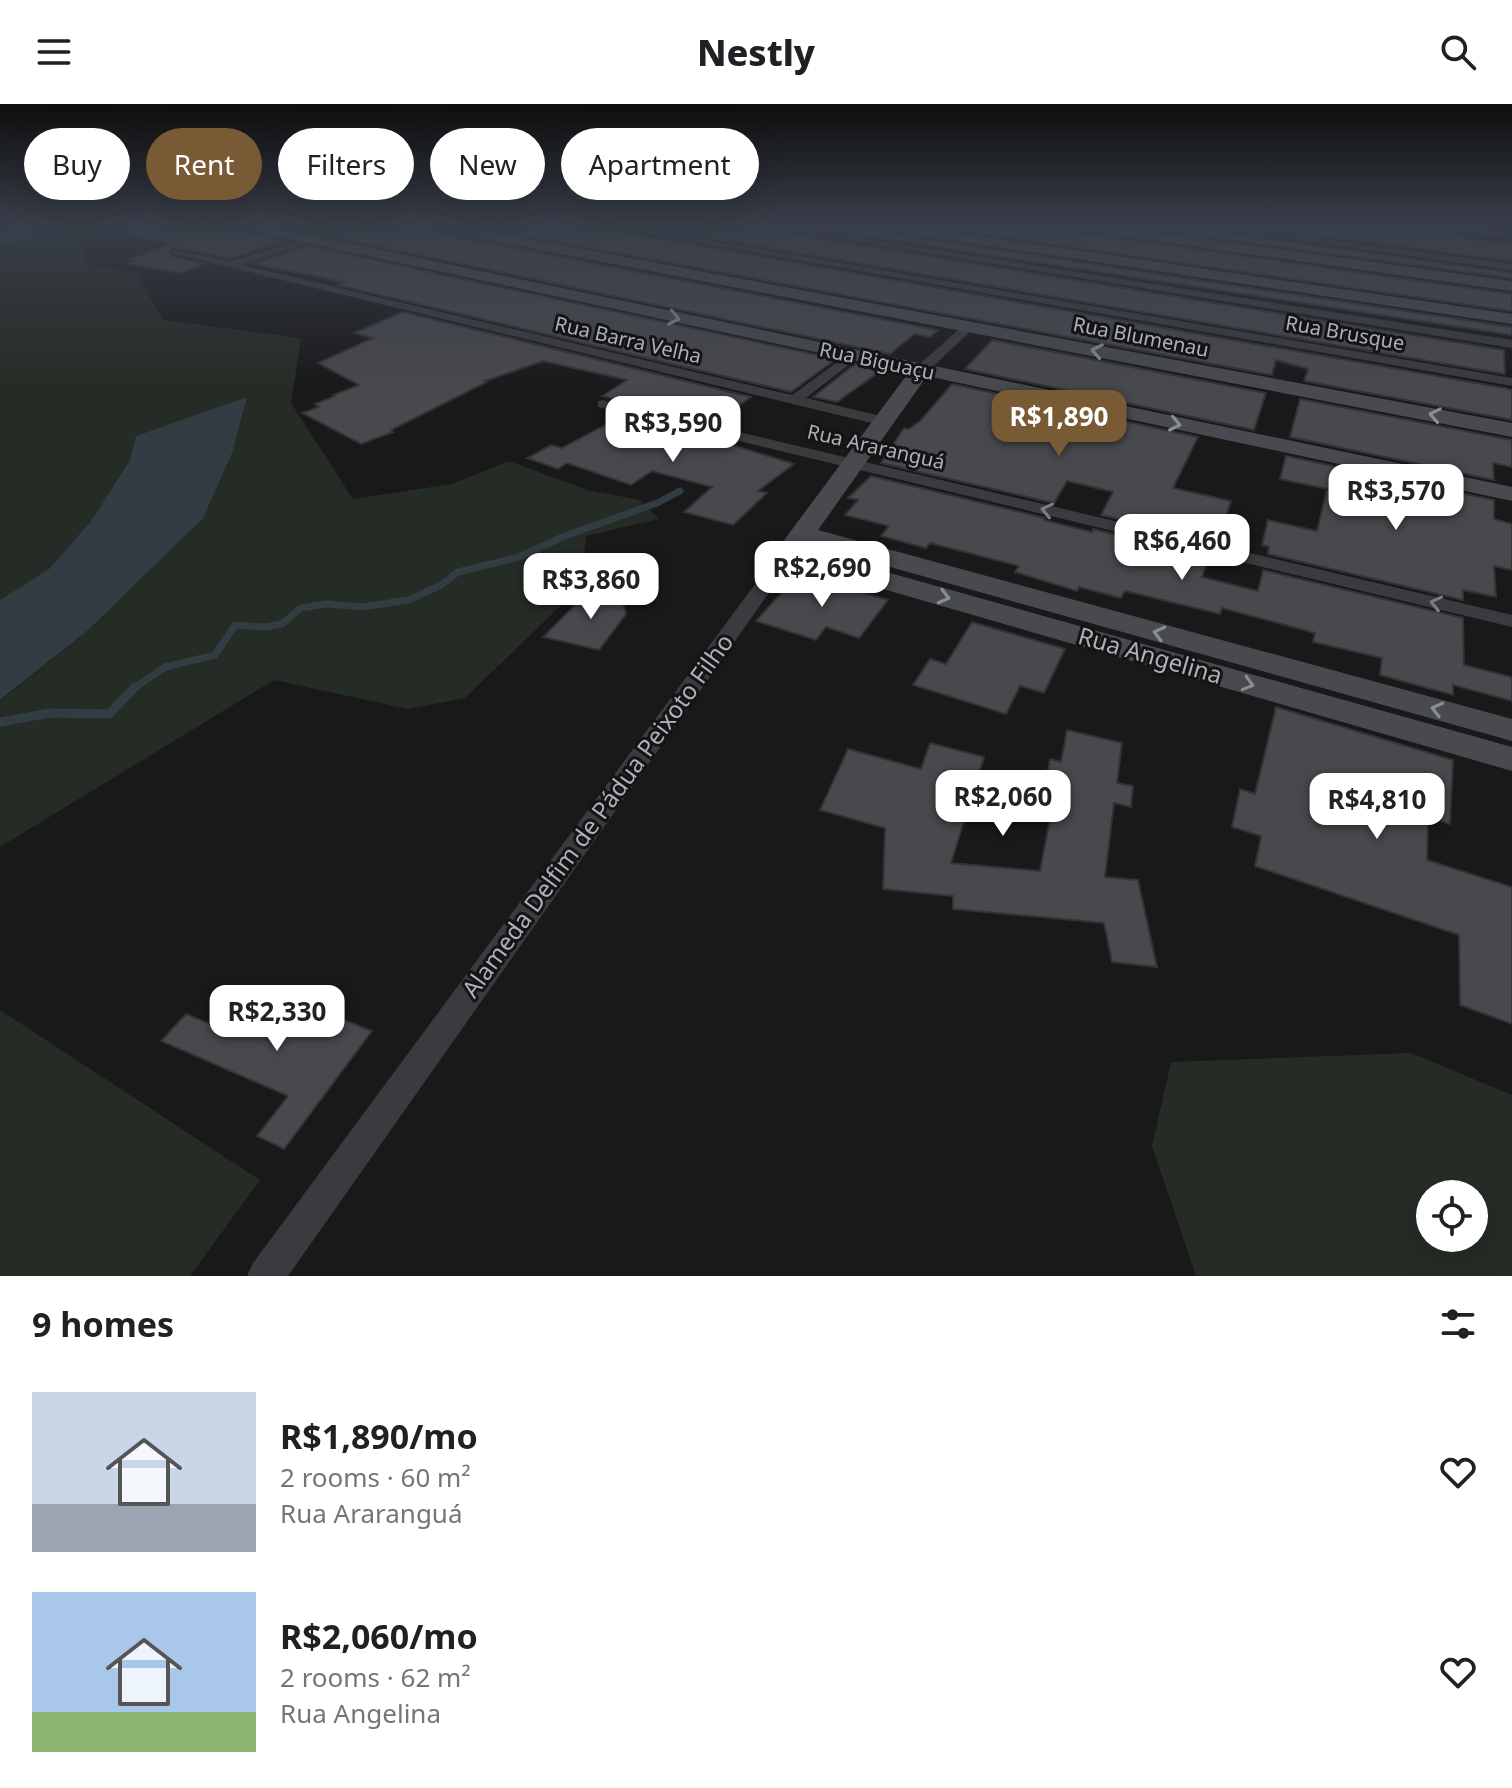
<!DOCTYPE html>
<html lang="en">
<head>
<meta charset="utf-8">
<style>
	body { margin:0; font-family:"Noto Sans",sans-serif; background:#f2f2f2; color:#202124; height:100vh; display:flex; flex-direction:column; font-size:30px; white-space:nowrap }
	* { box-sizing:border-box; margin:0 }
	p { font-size:26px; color:#757577 }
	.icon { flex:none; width:44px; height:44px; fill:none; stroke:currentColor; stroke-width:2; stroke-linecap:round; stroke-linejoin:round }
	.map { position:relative; height:1172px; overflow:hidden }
	.panel { display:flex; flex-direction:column; background:#fff; flex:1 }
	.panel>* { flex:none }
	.guide { position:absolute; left:24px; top:24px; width:800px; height:72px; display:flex; gap:16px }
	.fabs { position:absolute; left:1416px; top:1076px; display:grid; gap:16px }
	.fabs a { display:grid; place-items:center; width:72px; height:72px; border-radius:50%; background:#fff; box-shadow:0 8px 32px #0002; font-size:40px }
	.price { position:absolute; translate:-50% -68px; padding:0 18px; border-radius:16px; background:#fff; color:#222; font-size:26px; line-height:52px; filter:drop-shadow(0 2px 4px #0008) }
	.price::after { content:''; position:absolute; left:50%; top:48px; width:24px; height:18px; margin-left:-12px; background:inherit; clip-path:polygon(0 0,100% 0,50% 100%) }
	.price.current { background:#785a34; color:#fff }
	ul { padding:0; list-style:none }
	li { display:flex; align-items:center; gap:24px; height:200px; padding:0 32px }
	li span { display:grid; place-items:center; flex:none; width:224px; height:160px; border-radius:0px; color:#555 }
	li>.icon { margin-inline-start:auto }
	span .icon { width:96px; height:96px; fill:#fffc; stroke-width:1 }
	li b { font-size:34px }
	h2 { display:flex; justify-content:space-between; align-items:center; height:96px; padding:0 32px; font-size:34px }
	.pill { padding:0 28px; border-radius:36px; background:#fff; box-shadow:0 8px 32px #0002; font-size:28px; line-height:72px }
	.pill.current { background:#785a34; color:#fff }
	header { display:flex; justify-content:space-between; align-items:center; height:104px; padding:0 32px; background:#fff; font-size:36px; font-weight:800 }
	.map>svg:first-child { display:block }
	.green { fill:#252c25; fill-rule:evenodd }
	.water { fill:#323d43 }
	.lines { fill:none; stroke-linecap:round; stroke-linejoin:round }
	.stream-far2 { stroke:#323d43; stroke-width:5 }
	.stream-far1 { stroke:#323d43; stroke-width:7 }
	.stream { stroke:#323d43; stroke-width:9 }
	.river { fill:#323d43; fill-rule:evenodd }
	.building { fill:#48494d; stroke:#333336; stroke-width:2 }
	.street { fill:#3a3b3f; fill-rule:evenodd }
	.secondary { fill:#484a4f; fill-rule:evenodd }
	.oneway { stroke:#898d94 }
	.oneway2 { stroke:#797c82 }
	.labels { text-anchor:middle; stroke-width:6; stroke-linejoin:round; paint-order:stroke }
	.far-street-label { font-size:20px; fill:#acb1b9; stroke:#141415 }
	.street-label { font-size:24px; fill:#acb1b9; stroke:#141415 }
</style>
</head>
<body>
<header><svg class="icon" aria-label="menu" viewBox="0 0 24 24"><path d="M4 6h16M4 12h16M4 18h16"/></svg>Nestly<svg class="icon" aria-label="search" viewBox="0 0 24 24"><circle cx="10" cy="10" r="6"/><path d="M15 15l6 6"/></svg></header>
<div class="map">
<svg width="1512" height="1172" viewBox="0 0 1512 1172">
	<rect width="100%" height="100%" fill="#19191a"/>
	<g class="green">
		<path d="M 65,121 L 92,121 L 79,133 L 87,160 L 136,169 L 163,216 L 301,234 L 291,299 L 353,395 L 452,380 L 509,357 L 587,386 L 640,396 L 659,415 L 586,432 L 581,482 L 465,594 L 408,605 L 274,576 L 0,743 L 0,597 L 87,527 L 246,294 L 137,332 L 130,356 L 91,417 L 49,465 L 0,496 L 0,136 Z"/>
		<path d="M 0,906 L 260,1076 L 190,1172 L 0,1172 Z"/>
		<path d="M 1411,949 L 1512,991 L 1512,1172 L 1196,1172 L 1152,1042 L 1171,958 ZM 1430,1090 L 1474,1090 L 1474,1134 L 1430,1134 Z"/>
	</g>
	<path class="water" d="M 247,293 L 232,349 L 203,414 L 87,527 L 0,596 L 0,496 L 49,465 L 91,417 L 130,356 L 136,332 Z"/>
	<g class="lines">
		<path class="stream-far2" d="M 676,389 L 680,387"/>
		<path class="stream-far1" d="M 133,585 L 165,563 L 215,551 L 235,521 L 264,523 L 282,520 L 301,504 L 327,500 L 362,503 L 409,496 L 441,481 L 458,468 L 516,454 L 565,432 L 657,399 L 680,387"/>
		<path class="stream" d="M 0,618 L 50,609 L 109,610 L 135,583"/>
		<path class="river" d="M 32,121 L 69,121 L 66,126 L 0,142 L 0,128 Z"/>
	</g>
	<g class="building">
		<path d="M 130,121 L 232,121 L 241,128 L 285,137 L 230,154 L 174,143 L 168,148 L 170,152 L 203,160 L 181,169 L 128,160 L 136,157 L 128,156 L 173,140 L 129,130 Z"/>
		<path d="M 364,121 L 422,121 L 431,128 L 938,226 L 930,233 L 914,230 L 890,250 L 334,133 Z"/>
		<path d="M 469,121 L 596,121 L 598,124 L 1505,284 L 1512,286 L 1512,316 L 1304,277 L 1308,265 L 1276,256 L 1272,271 Z"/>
		<path d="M 636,121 L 751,121 L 754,124 L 1504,246 L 1505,270 Z"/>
		<path d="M 794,121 L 866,121 L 876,128 L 1512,223 L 1512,231 Z"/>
		<path d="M 923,121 L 1061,121 L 1071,128 L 1512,190 L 1512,207 Z"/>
		<path d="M 1121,121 L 1187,121 L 1190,124 L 1512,169 L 1512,174 Z"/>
		<path d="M 1237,121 L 1340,121 L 1370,125 L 1371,121 L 1417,121 L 1420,124 L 1463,131 L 1463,134 L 1512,140 L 1512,157 Z"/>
		<path d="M 308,142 L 836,255 L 791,288 L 338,181 L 344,178 L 254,160 Z"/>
		<path d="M 403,208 L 751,293 L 715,319 L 602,292 L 627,276 L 543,257 L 485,277 L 487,278 L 391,326 L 393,328 L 361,340 L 302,309 L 319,303 L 315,300 L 335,292 L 333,291 L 359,281 L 318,259 L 373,234 L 354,229 Z"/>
		<path d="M 992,236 L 1266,289 L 1254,326 L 965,265 Z"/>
		<path d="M 855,260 L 879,268 L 837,298 L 813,293 Z"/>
		<path d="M 952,280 L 1198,333 L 1173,384 L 1231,397 L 1220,431 L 1217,431 L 1215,438 L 1101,411 L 1113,388 L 1067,377 L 1054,399 L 881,359 L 904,324 L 909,325 L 920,317 Z"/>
		<path d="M 1300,295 L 1512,336 L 1512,363 L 1493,359 L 1494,376 L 1290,333 Z"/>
		<path d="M 622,312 L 700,331 L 794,360 L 758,387 L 767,389 L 733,421 L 684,408 L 712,383 L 652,367 L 631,381 L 567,359 L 558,365 L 527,354 L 551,341 L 562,344 Z"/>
		<path d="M 1286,352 L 1494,396 L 1494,415 L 1512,420 L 1512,466 L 1494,462 L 1496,493 L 1463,486 L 1463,496 L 1268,450 L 1269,443 L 1262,441 L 1268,416 L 1317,427 L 1327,385 L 1280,375 Z"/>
		<path d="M 871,372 L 1045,414 L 1044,416 L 1092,428 L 1093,425 L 1209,453 L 1202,473 L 1258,487 L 1263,466 L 1463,514 L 1464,561 L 1512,573 L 1512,597 L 1453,581 L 1453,591 L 1380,571 L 1382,554 L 1313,538 L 1315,529 L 1222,504 L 1220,510 L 1125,487 L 1121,494 L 1079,483 L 1077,487 L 1015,468 L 1019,462 L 930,439 L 926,444 L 881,432 L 889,422 L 845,411 L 858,396 L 848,394 Z"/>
		<path d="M 799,469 L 888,496 L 859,534 L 826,523 L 816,536 L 756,517 Z"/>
		<path d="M 619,484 L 626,510 L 599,546 L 543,533 L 577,499 Z"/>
		<path d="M 972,518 L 1065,545 L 1044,589 L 1020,582 L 1006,610 L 913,581 L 930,555 L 946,560 Z"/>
		<path d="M 1276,603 L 1453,656 L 1450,720 L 1428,713 L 1427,756 L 1512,783 L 1512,920 L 1460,901 L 1459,831 L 1255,762 L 1261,732 L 1232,723 L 1240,685 L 1255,690 Z"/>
		<path d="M 1067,626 L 1122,639 L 1117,679 L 1133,682 L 1131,703 L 1114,699 L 1105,773 L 1138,776 L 1157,863 L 1112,858 L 1104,819 L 953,805 L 953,792 L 883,785 L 885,724 L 820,706 L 848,645 L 921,665 L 930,639 L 984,653 L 951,759 L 1040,767 L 1057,679 L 1046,677 L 1050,655 L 1061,658 Z"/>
		<path d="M 258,882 L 372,927 L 284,1045 L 257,1032 L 288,992 L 161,937 L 186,910 L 220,924 Z"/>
	</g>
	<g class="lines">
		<g class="street">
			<path d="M 347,121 L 361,121 L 242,161 L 792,291 L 851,248 L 858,252 L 856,255 L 806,294 L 889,314 L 892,317 L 884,322 L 171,149 L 176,146 L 229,158 Z"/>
			<path d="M 599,121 L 620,121 L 1512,274 L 1512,282 Z"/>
			<path d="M 754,121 L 776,121 L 1512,236 L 1512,244 Z"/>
			<path d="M 1190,121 L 1216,121 L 1512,160 L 1512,166 Z"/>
			<path d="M 1420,121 L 1447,121 L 1512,129 L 1512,135 Z"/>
			<path d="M 965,220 L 975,223 L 925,270 L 915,270 L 915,264 Z"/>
			<path d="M 603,296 L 1512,511 L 1512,523 L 598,303 L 598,297 Z"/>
			<path d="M 788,443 L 797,449 L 288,1172 L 247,1172 L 253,1159 L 781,445 Z"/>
		</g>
		<g class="secondary">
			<path d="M 235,121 L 261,121 L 1512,383 L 1512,397 L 927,272 L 818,426 L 1512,615 L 1512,637 L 808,440 L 804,445 L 1512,643 L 1512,667 L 779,455 L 775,449 L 779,443 L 909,268 L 242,125 Z"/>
			<path d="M 425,121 L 454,121 L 1512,319 L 1512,333 L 432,125 Z"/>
			<path d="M 869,121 L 904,121 L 1512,210 L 1512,220 L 876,125 Z"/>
			<path d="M 1064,121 L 1101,121 L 1512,177 L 1512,187 L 1071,125 Z"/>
		</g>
	</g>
	<defs><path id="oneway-chevron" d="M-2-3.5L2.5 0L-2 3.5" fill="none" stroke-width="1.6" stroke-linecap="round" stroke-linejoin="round" transform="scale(2)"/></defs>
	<g class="oneway">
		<use href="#oneway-chevron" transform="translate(674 214) rotate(12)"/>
		<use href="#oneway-chevron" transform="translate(1097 247) rotate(-169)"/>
		<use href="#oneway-chevron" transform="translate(1435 311) rotate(-169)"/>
		<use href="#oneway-chevron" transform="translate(1175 320) rotate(12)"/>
		<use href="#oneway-chevron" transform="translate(944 493) rotate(15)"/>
		<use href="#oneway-chevron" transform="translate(1159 529) rotate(-165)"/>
		<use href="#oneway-chevron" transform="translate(1248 580) rotate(16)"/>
		<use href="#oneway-chevron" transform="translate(1437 605) rotate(-165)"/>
	</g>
	<g class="oneway2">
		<use href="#oneway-chevron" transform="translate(1047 406) rotate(-167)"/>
		<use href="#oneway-chevron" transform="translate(1436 499) rotate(-167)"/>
	</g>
	<linearGradient id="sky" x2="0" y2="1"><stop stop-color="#0e0e0e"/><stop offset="0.42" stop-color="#383e49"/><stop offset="1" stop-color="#383e49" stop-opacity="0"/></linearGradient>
	<rect width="1512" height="285" fill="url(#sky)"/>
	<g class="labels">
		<g class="far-street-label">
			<text transform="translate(1345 229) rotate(10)" y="7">Rua Brusque</text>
			<text transform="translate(1141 233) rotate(11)" y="7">Rua Blumenau</text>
			<text transform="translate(628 236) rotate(13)" y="7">Rua Barra Velha</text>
			<text transform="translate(877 257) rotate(12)" y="7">Rua Biguaçu</text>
			<text transform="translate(876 343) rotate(13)" y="7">Rua Araranguá</text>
		</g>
		<g class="street-label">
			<text transform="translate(1150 552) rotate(16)" y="8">Rua Angelina</text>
			<text transform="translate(598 712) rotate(-54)" y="8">Alameda Delfim de Pádua Peixoto Filho</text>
		</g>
	</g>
</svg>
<div class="fabs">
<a><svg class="icon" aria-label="locate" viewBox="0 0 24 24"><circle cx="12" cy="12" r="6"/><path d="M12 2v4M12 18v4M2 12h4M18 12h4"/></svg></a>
</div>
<b class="price current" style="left:1059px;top:354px">R$1,890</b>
<b class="price" style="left:673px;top:360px">R$3,590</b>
<b class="price" style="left:1396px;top:428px">R$3,570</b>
<b class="price" style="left:1182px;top:478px">R$6,460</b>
<b class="price" style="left:822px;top:505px">R$2,690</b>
<b class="price" style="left:591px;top:517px">R$3,860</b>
<b class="price" style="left:1003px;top:734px">R$2,060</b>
<b class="price" style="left:1377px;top:737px">R$4,810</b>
<b class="price" style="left:277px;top:949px">R$2,330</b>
<div class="guide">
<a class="pill">Buy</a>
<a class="pill current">Rent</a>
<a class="pill">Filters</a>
<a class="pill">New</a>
<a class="pill">Apartment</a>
</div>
</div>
<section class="panel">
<h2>9 homes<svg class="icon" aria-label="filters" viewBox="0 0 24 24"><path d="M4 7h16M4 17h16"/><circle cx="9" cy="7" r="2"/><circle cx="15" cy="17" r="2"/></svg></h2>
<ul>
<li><span style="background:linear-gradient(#c9d6e8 70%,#9aa5b1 0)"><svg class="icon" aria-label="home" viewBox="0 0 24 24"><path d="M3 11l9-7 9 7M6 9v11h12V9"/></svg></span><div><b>R$1,890/mo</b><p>2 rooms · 60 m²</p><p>Rua Araranguá</p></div><svg class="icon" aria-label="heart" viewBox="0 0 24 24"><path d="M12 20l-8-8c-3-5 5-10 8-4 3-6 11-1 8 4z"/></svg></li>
<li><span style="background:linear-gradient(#a9c7e8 75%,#8fb573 0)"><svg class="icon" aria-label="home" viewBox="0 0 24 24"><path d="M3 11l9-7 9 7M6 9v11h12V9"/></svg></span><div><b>R$2,060/mo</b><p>2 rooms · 62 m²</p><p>Rua Angelina</p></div><svg class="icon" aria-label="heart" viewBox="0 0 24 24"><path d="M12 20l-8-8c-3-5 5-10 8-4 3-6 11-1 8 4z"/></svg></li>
</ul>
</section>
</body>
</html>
